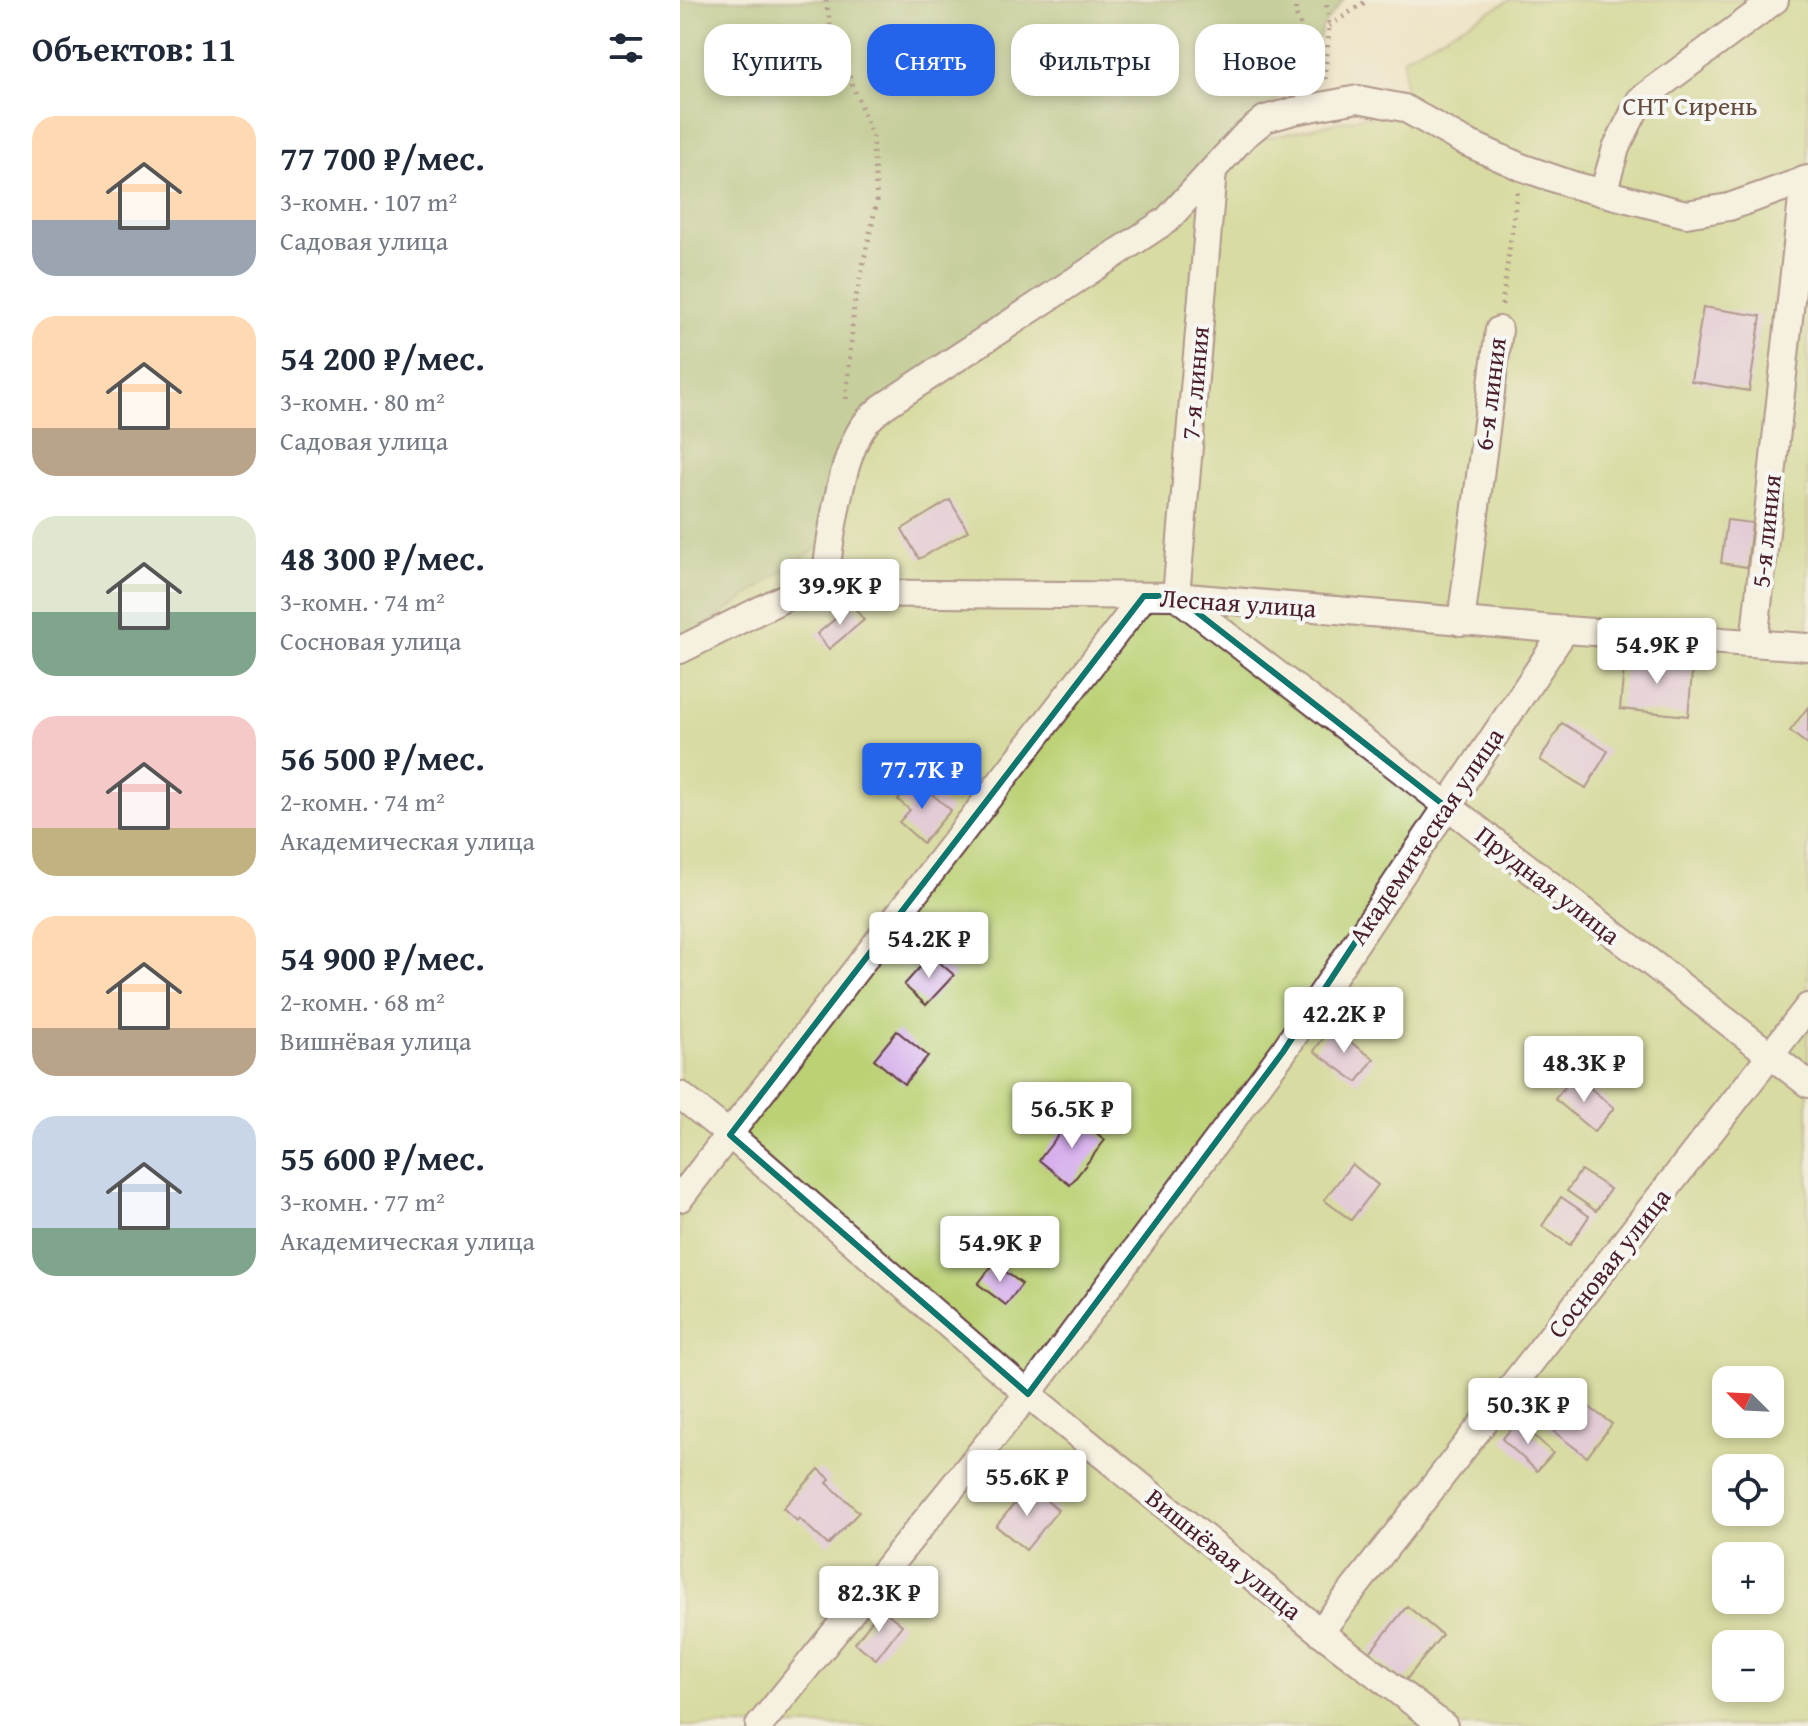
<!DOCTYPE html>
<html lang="ru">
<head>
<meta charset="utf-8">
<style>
	body { margin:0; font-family:"Gentium Book Plus",serif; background:#f6f6f7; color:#1f2937; height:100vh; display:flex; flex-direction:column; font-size:30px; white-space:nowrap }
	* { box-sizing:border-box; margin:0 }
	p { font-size:26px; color:#747a83 }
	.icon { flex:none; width:44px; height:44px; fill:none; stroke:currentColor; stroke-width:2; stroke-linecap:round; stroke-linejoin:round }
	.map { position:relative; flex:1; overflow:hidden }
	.drawer { display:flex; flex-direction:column; background:#fff; width:680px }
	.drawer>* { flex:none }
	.banner { position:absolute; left:24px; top:24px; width:760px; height:72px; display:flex; gap:16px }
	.needle { width:52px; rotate:294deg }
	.buttons { position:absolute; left:1032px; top:1366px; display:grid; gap:16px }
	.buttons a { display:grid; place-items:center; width:72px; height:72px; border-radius:16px; background:#fff; box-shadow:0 4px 12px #0003; font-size:40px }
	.price { position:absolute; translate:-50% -68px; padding:0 18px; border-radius:8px; background:#fff; color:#222; font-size:26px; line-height:52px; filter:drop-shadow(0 2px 4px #0008) }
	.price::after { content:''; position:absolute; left:50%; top:48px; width:24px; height:18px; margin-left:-12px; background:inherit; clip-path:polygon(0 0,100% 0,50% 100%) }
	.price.active { background:#2563eb; color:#fff }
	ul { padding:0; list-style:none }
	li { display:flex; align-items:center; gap:24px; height:200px; padding:0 32px }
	li span { display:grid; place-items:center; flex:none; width:224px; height:160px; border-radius:24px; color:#555 }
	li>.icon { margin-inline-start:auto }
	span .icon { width:96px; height:96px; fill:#fffc; stroke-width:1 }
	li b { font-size:34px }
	h2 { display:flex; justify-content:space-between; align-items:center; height:96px; padding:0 32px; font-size:34px }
	.pill { padding:0 28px; border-radius:24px; background:#fff; box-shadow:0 4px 12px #0003; font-size:28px; line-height:72px }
	.pill.active { background:#2563eb; color:#fff }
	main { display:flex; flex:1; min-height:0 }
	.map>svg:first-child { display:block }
	.green { fill:#bcd174; stroke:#837850; stroke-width:2; fill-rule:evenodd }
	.forest { fill:#95b366; stroke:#706948; stroke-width:2 }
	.building { fill:#d6afec }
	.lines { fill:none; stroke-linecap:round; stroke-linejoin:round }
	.minor-casing { stroke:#633c42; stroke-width:30 }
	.path { stroke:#633c42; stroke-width:5; stroke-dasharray:2 6; stroke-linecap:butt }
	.minor { stroke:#fff; stroke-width:26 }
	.marked { fill:none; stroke:#0f766e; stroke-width:6; stroke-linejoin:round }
	.labels { text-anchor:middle; stroke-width:8; stroke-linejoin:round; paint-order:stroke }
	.park-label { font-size:26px; fill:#664c3d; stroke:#f6f6f2 }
	.street-label { font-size:26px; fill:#4a1f2b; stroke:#f6f6f2 }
</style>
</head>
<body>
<main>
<section class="drawer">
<h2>Объектов: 11<svg class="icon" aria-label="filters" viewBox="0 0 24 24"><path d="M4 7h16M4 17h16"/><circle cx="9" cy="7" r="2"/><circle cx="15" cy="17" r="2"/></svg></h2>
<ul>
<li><span style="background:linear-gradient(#ffd9b3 65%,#9aa5b1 0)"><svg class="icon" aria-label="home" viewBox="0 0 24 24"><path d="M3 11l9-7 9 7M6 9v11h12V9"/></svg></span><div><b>77 700 ₽/мес.</b><p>3-комн. · 107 m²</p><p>Садовая улица</p></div></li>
<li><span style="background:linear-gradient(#ffd9b3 70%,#b9a48a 0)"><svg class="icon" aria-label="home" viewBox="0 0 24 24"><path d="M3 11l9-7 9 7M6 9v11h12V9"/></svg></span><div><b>54 200 ₽/мес.</b><p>3-комн. · 80 m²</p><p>Садовая улица</p></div></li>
<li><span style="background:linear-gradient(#dfe7d0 60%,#7fa58c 0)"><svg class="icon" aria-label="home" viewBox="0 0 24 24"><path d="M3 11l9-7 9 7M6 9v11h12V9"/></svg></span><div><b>48 300 ₽/мес.</b><p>3-комн. · 74 m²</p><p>Сосновая улица</p></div></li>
<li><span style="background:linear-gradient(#f6c9c9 70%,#c2b280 0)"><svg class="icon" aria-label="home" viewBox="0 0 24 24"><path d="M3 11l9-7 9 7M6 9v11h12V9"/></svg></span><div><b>56 500 ₽/мес.</b><p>2-комн. · 74 m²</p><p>Академическая улица</p></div></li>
<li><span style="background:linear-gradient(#ffd9b3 70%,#b9a48a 0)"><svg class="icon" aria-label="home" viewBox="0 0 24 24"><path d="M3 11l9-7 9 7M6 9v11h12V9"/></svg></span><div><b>54 900 ₽/мес.</b><p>2-комн. · 68 m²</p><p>Вишнёвая улица</p></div></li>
<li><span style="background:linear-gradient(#c9d6e8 70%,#7fa58c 0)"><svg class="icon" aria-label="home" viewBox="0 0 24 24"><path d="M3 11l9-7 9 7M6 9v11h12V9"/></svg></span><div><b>55 600 ₽/мес.</b><p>3-комн. · 77 m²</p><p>Академическая улица</p></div></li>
</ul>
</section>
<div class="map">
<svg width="1128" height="1726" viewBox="0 0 1128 1726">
	<rect width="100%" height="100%" fill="#f6f6f2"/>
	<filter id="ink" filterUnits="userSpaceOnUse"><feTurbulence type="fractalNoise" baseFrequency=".0125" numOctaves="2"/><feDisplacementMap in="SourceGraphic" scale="16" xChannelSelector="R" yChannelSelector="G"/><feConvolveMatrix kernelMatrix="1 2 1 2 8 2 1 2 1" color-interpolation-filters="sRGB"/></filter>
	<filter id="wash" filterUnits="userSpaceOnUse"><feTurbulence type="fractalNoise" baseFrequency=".006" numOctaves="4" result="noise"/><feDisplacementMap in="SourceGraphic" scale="32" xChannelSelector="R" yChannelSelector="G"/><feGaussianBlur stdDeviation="1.8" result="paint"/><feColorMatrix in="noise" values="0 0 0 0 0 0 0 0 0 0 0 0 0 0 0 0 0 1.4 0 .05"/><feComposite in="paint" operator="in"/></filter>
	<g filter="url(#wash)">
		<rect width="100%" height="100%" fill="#eee3c6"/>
		<path class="green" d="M 830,0 L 1128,0 L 1128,1726 L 0,1726 L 0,643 L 149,539 L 185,423 L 563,143 L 724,108 L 724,57 ZM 1046,1380 L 1090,1380 L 1090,1424 L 1046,1424 ZM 1046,1468 L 1090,1468 L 1090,1512 L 1046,1512 ZM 1046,1556 L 1090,1556 L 1090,1600 L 1046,1600 ZM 1046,1644 L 1090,1644 L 1090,1688 L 1046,1688 Z"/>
		<path class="forest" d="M 0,0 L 663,0 L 643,26 L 635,52 L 614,72 L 585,119 L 516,191 L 185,423 L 149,539 L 0,643 Z"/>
		<g id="blocks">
			<g class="building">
				<path d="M 1023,307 L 1081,316 L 1069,391 L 1011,381 Z"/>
				<path d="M 270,500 L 288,531 L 239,559 L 222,529 Z"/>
				<path d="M 1047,520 L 1072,523 L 1067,567 L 1041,563 Z"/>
				<path d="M 172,605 L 184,620 L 149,649 L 137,634 Z"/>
				<path d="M 945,657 L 1013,663 L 1008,716 L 940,709 Z"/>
				<path d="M 1128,707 L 1128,745 L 1110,731 Z"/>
				<path d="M 882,723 L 928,751 L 906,788 L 860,760 Z"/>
				<path d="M 235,780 L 271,810 L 243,843 L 219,822 L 230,810 L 218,800 Z"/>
				<path d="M 251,955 L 274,975 L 246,1005 L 224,985 Z"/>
				<path d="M 651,1028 L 694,1059 L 677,1082 L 634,1051 Z"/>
				<path d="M 217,1031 L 248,1056 L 224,1084 L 194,1059 Z"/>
				<path d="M 895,1075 L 934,1108 L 914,1132 L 875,1099 Z"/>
				<path d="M 394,1115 L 425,1140 L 390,1185 L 359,1160 Z"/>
				<path d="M 672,1164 L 698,1185 L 671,1220 L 644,1200 Z"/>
				<path d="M 901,1170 L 930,1189 L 916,1211 L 887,1191 Z"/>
				<path d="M 881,1197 L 909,1216 L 890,1245 L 862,1226 Z"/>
				<path d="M 314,1263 L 342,1284 L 326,1305 L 298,1284 Z"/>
				<path d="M 893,1395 L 932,1424 L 907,1457 L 869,1428 Z"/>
				<path d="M 839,1421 L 873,1453 L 857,1471 L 822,1439 Z"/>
				<path d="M 139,1469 L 150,1479 L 147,1483 L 179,1512 L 148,1545 L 119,1518 L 117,1521 L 103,1508 Z"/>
				<path d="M 349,1486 L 378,1510 L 346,1550 L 316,1526 Z"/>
				<path d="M 727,1606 L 762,1635 L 725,1681 L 690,1652 Z"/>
				<path d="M 201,1608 L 222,1625 L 196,1659 L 175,1643 Z"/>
			</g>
		</g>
	</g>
	<g filter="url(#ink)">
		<use href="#blocks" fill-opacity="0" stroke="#633c42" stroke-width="2"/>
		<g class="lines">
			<g class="minor-casing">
				<g id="minor">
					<path d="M 533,171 L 496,596 L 1128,1084"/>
					<path d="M 923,193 L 936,148 L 960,100 L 1095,0"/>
					<path d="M 144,593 C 148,552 160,454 186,423 C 191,416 198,411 204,406 L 487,220 L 563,137 L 585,119 L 614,111 L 678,99 L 724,108 L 781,140 L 841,167 L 893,185 L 1006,214 L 1049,207 L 1128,179"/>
					<path d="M 781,622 L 819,330"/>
					<path d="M 1074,643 L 1124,180"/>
					<path d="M 0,650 L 112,594 L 144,593 L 496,596 L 885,630 L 1128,647"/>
					<path d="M 0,1095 L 50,1135 L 348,1394 L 640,1632 L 764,1726"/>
					<path d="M 0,1198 L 464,596"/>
					<path d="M 640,1632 L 1128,1007"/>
					<path d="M 79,1726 L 348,1394 L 603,1052 L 885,630"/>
				</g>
			</g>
			<g class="path">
				<path d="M 146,0 L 151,30 L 192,135 L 197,201 L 174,306 L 166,403"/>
				<path d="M 616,0 C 613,21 623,23 624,38 C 624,53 620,70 618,84"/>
				<path d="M 649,26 L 688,0"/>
				<path d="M 645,79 L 649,26 L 646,0"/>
				<path d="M 822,305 L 837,192"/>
			</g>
			<use href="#minor" class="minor"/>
		</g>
	</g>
	<path d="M0 0H1128V1726H0ZM 464,596 L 496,596 L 765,806 L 603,1052 L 348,1394 L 50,1135 Z" fill="#eee3c6" fill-opacity=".55" fill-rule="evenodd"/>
	<path class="marked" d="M 464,596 L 496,596 L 765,806 L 603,1052 L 348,1394 L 50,1135 Z"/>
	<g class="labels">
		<g class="park-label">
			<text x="1010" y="115">СНТ Сирень</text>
		</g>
		<g class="street-label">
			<text transform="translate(515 383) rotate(-85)" y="9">7-я линия</text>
			<text transform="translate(810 394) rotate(-83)" y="9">6-я линия</text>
			<text transform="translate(1086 531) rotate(-84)" y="9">5-я линия</text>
			<text transform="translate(558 603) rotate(4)" y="9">Лесная улица</text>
			<text transform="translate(746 836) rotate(-56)" y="9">Академическая улица</text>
			<text transform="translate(868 885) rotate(38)" y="9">Прудная улица</text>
			<text transform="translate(929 1263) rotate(-52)" y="9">Сосновая улица</text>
			<text transform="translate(544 1554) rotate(39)" y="9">Вишнёвая улица</text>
		</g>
	</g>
</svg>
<div class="buttons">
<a><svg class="needle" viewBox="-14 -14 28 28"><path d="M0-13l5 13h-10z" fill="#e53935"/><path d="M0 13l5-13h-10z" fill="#747a83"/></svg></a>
<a><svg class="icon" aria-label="locate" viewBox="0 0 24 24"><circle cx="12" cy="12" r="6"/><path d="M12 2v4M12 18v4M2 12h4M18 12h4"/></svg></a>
<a>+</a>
<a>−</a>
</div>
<b class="price" style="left:160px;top:627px">39.9K ₽</b>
<b class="price" style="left:977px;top:686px">54.9K ₽</b>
<b class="price active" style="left:242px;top:811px">77.7K ₽</b>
<b class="price" style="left:249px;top:980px">54.2K ₽</b>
<b class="price" style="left:664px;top:1055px">42.2K ₽</b>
<b class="price" style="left:904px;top:1104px">48.3K ₽</b>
<b class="price" style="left:392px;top:1150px">56.5K ₽</b>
<b class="price" style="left:320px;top:1284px">54.9K ₽</b>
<b class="price" style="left:848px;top:1446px">50.3K ₽</b>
<b class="price" style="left:347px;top:1518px">55.6K ₽</b>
<b class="price" style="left:199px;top:1634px">82.3K ₽</b>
<div class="banner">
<a class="pill">Купить</a>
<a class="pill active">Снять</a>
<a class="pill">Фильтры</a>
<a class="pill">Новое</a>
</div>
</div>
</main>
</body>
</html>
